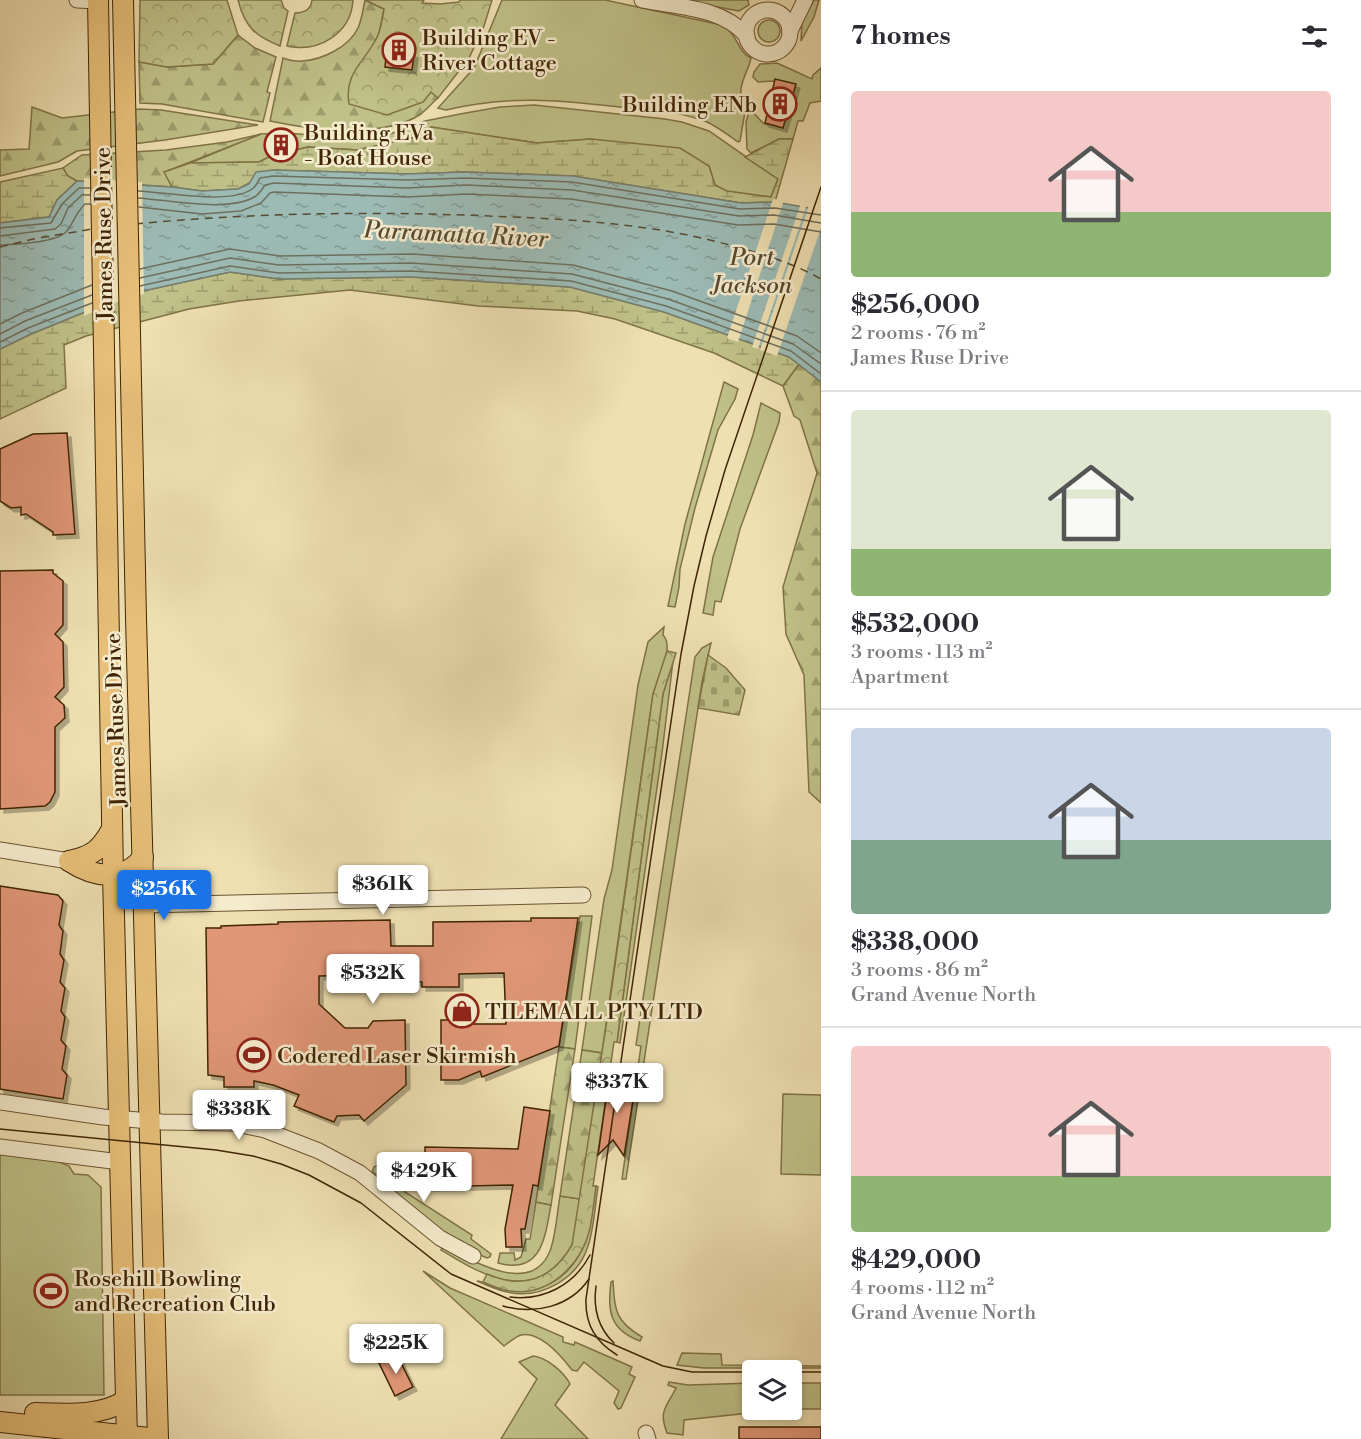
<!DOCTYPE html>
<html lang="en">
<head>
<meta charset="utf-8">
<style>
	body { margin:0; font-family:"Libre Bodoni",serif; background:#f7f7f7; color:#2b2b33; height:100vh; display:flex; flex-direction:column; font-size:22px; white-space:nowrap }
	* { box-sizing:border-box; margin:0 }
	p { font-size:20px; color:#7c7c81 }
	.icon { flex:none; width:33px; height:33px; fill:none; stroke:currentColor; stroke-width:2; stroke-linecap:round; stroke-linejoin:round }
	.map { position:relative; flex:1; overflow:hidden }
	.drawer { display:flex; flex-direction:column; background:#fff; width:540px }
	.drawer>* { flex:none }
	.fabs { position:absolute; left:742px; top:1360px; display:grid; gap:12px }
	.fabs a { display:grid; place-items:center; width:60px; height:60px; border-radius:6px; background:#fff; box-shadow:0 3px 9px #0003; font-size:30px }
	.price { position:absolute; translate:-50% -51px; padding:0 14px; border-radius:6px; background:#fff; color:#222; font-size:20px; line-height:39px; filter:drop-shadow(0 2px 3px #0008) }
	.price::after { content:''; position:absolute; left:50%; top:36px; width:18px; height:14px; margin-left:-9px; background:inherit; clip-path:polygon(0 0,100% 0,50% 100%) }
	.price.current { background:#1a73e8; color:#fff }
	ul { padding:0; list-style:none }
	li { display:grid; align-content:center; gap:12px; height:318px; padding:0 30px }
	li+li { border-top:2px solid #e1e1e2 }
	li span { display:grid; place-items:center; height:186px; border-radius:6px; color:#555 }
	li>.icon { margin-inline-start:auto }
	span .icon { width:108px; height:108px; fill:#fffc; stroke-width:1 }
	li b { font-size:26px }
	h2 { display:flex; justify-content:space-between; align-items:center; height:72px; padding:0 30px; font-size:26px }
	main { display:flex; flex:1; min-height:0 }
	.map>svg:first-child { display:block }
	.green { fill:#bfc188; stroke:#807346; stroke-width:1.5 }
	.forest { fill:url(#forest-firs); stroke:#807346; stroke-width:1.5 }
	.wetland { fill:url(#wetland-marsh); stroke:#807346; stroke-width:1.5 }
	.cemetery { fill:url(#cemetery-stones); stroke:#807346; stroke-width:1.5 }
	.park { fill:url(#park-crowns); stroke:#807346; stroke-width:1.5 }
	.water { fill:url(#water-ripples); stroke:#777f6f; stroke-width:1.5 }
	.pier { fill:#efe0b2 }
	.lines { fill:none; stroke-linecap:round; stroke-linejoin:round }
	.shore { stroke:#6e705d; stroke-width:1.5 }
	.ferry { stroke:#574a31; stroke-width:1.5; stroke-dasharray:8 6; stroke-linecap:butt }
	.building { fill:#e09777; stroke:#402505; stroke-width:1.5; filter:url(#shadow) }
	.minor-casing { stroke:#6c5430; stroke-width:17 }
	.major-casing { stroke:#402505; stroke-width:22 }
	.minor { stroke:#f5ebcd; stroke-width:15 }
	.major { stroke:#e8c079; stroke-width:20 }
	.tram { stroke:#402505; stroke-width:1.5 }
	.labels { text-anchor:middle; stroke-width:5; stroke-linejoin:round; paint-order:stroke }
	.poi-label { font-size:22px; fill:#402505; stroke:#f5ebcd; text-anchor:start }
	.street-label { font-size:22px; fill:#402505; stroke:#f5ebcd }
	.water-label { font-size:24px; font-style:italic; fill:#574a31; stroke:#f5ebcd }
</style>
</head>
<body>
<main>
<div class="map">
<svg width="821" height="1439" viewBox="0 0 821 1439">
	<defs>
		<pattern id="forest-firs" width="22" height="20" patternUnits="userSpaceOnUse" patternTransform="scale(1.5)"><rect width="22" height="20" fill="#bfc188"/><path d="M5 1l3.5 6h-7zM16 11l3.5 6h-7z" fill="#9d9d6d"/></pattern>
		<pattern id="wetland-marsh" width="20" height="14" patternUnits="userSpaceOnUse" patternTransform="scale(1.5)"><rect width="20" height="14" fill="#bfc188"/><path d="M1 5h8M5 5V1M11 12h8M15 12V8" fill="none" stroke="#9d9d6d"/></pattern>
		<pattern id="cemetery-stones" width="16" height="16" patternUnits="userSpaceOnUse" patternTransform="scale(1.5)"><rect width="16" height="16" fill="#bfc188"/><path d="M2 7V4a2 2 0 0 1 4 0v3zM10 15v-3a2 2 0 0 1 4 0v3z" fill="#9d9d6d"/></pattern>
		<pattern id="park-crowns" width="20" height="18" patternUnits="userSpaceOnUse" patternTransform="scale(1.5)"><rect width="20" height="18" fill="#bfc188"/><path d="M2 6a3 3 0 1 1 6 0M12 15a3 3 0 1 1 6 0" fill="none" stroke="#9d9d6d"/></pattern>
		<pattern id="water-ripples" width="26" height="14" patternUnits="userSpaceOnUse" patternTransform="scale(1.5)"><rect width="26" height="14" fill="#9cbbb5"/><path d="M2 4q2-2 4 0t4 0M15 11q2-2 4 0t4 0" fill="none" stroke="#819891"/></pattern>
		<filter id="shadow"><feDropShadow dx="4" dy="4" stdDeviation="0" flood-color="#0004"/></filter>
	</defs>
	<rect width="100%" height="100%" fill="#efe0b2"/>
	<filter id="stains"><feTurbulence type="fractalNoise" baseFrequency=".00333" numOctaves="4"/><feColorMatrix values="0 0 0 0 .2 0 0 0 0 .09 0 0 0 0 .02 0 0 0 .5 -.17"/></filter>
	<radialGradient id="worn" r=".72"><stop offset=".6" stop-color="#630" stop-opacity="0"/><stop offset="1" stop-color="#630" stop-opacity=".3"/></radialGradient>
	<g class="green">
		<path d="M 502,0 L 605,0 L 722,25 C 740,36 736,51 751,58 C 748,74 733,90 746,106 L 740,141 L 738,142 C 728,135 718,127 707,122 C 679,111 649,110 620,107 C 558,100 508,95 446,110 L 438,108 L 474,68 Z"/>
		<path d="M 680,0 L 748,0 L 749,5 L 739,11 Z"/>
		<path d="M 814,0 L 819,0 L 814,17 L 801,41 L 802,22 Z"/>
		<circle cx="769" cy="31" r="11"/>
		<path d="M 777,63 L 812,79 L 813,75 L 821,68 L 821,101 L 810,103 L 803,121 L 798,121 L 793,139 L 779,139 L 751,153 L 747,149 L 746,122 L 750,109 L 763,123 L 768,125 L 788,105 L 791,106 L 795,84 L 771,81 L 758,82 L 753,77 L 754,72 L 760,64 Z"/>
		<path d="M 534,105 L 665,119 L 682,122 L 709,131 L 778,179 L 771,197 L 727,192 L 715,185 L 709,166 L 621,144 L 591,139 L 537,143 L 431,127 L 417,137 L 357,150 L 308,147 L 271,156 L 259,162 L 190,163 L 261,134 L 287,133 L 359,139 L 390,134 L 425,121 L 460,114 L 500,107 Z"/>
		<path d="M 724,382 L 738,389 L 735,399 L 718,430 L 695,508 L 680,569 L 679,587 L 675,607 L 668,606 L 685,524 Z"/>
		<path d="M 761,403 L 780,413 L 779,422 L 740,529 L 721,602 L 715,601 L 713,615 L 703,613 L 713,557 L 753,435 Z"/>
		<path d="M 664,627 L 663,635 C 675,647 658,680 653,694 L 602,1053 L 582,1050 L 604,899 L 612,870 L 638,685 L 648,642 Z"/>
		<path d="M 711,643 L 702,682 L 626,1179 L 622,1179 L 641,1046 L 636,1045 L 695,657 L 702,648 Z"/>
		<path d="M 673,661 L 662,753 L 620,1043 L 617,1042 L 663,694 Z"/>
		<path d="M 580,916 L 592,916 L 575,1049 L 559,1047 Z"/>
		<path d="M 783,1094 L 821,1095 L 821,1175 L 781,1174 Z"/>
		<path d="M 0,1154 L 57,1161 L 69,1166 L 74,1174 L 88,1175 L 101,1187 L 104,1395 L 0,1395 Z"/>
		<path d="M 380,1164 L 390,1164 L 396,1166 L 400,1182 L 405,1192 L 472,1235 L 471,1239 L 491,1254 L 490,1257 L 487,1258 L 466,1249 L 390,1192 L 377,1175 L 372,1172 L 374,1167 Z"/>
		<path d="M 596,1186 L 598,1187 C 595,1206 594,1228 588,1246 C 578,1279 540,1300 507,1292 C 496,1290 486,1285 477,1281 C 483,1281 490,1286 497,1288 C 506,1290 517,1291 525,1291 C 534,1291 543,1287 551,1283 C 587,1264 591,1222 596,1186 Z"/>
		<path d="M 560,1196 L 580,1199 C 578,1213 577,1231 572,1245 C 568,1254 560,1263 552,1270 C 517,1297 472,1269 441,1250 L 443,1246 C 471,1259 531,1298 550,1251 C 556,1235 557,1213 560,1196 Z"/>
		<path d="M 536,1202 L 551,1205 C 545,1237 542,1275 498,1263 L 500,1253 L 514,1253 L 515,1260 L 521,1257 L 526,1239 L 530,1239 Z"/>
		<path d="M 423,1271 L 450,1288 L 563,1337 L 563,1342 L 574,1345 L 575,1342 L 632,1367 L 629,1374 L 635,1377 L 621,1408 L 618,1409 L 614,1403 L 619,1391 L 584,1362 L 577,1371 L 572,1370 C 562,1357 541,1331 521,1335 C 515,1337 508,1343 504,1346 Z"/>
		<path d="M 613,1281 C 615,1311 615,1321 642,1337 L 640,1341 C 610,1330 607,1311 611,1282 Z"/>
		<path d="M 682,1353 L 721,1354 L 722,1365 L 821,1366 L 821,1368 L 704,1368 L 677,1365 Z"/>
		<path d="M 533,1356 C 546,1357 564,1372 570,1384 L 555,1405 L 588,1439 L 501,1439 L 537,1379 L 519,1362 Z"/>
		<path d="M 669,1382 L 688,1385 L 753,1383 L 753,1410 L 777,1410 L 684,1420 L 683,1435 L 667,1433 C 658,1410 667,1407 676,1388 L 668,1385 Z"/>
		<rect x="792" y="1383" width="29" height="26"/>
	</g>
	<g class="forest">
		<path d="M 365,0 L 384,9 L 379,34 L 375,42 L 438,98 C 432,103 427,109 421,114 C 383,139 312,130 270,121 L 283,58 C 289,60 296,62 302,61 C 322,60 349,47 358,28 C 362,19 363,9 365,0 Z"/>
		<path d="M 238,35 L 255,48 L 276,57 L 267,92 L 270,93 L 263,122 L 162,104 L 140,103 L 139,61 L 167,67 L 213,64 Z"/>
		<path d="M 32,107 L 62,118 L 140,109 L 161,110 L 258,125 L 165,140 L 77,151 L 58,162 L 0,176 L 0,150 L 29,149 Z"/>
		<path d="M 261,134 L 165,172 L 172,187 L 77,181 L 67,176 L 63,168 L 82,155 L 166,150 L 227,142 Z"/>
		<path d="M 799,364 L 821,382 L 821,803 L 809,792 L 804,675 L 786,634 L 783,587 L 817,473 L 800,420 L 794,416 L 783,386 Z"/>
		<path d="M 559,1047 L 575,1049 L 551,1205 L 536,1202 Z"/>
		<path d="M 582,1050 L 602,1053 L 580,1199 L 560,1196 Z"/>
	</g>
	<g class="wetland">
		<path d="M 431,127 L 537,143 L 591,139 L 680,148 L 709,166 L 715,185 L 727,191 L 771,197 L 778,179 L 745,157 L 779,139 L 793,139 L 775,202 L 741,203 L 573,176 L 465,172 L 407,174 L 273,170 L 238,189 L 202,191 L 172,187 L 164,172 L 190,163 L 259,162 L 271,156 L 308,147 L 357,150 L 417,137 Z"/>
		<path d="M 63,168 L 68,176 L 77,181 L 57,200 L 49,217 L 0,223 L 0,182 Z"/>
		<path d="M 230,272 L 279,279 L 411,277 L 570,287 L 664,312 L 789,357 L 799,364 L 783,386 L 714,353 L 615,319 L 577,311 L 478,306 L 350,290 L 239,301 L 189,309 L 86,336 L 64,345 L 66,388 L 0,419 L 0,349 L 31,334 L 129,294 Z"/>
	</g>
	<path class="cemetery" d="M 708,655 L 726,668 L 745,690 L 739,715 L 698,708 Z"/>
	<g class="park">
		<path d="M 140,0 L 227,0 L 238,35 L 213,64 L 167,67 L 139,62 Z"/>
		<path d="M 238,0 L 281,0 L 284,8 L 288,11 L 280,46 C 255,36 245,27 238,0 Z"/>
		<path d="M 312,0 L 353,0 C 351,34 318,53 287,46 L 295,13 C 304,13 311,10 312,0 Z"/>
		<path d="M 365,0 L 424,0 L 422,3 L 440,4 L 459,2 L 460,0 L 492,0 L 484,26 L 469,58 L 438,98 L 431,92 L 423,102 L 387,115 L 349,104 C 344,75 362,64 375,41 C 381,32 382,20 384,9 Z"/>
		<path d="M 667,651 L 676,653 L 663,694 L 617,1042 L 614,1042 L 593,1186 L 596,1186 C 594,1200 593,1214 590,1228 C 582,1264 549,1297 510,1291 C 501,1290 492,1286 483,1282 L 487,1274 C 524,1290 552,1279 572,1245 L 610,1001 L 653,694 Z"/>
	</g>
	<path class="water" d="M 273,170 L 407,174 L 465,172 L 573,176 L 741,203 L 775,202 L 821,210 L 821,382 L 789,357 L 664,312 L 570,287 L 411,277 L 279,279 L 230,272 L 129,294 L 31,334 L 0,349 L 0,223 L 49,217 L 57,200 L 77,181 L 172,187 L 202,191 L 238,189 L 249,184 L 256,172 Z"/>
	<g class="pier">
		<path d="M 84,178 L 142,182 L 144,294 L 130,297 L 84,316 Z"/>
		<path d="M 773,199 L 784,200 L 738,342 L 727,338 Z"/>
		<path d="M 801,203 L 807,204 L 758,349 L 752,347 Z"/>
		<path d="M 809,205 L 821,207 L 821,228 L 777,356 L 760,350 Z"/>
	</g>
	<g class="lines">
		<g class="shore">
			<path d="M 138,191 C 165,192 230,205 252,189 C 256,187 258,181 260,178 L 273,176 L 407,180 L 466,178 L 572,182 L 740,209 L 775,208 L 821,215"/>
			<path d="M 138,198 C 170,200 229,213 256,196 C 260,193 262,189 265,185 L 274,183 L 407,188 L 466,185 L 572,190 L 739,216 L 774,215 L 821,223"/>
			<path d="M 139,207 L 202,214 L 241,211 L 261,203 L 270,193 L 274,192 L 407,197 L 466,194 L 571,199 L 738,225 L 774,224 L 821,232"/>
			<path d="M 0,228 L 51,223 L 62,204 L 79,188 L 90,188"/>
			<path d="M 0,236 L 55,229 L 61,224 L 68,208 L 82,195 L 90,195"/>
			<path d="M 0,245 C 15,244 55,243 66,232 C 74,223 74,215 85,204 L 90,204"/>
			<path d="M 140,269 L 230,249 L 280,256 L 412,254 L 573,265 L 672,291 L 797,336 L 821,353"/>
			<path d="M 140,278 L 230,258 L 279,265 L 411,263 L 572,274 L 668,299 L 793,344 L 821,364"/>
			<path d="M 140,286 L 230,266 L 279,273 L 411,271 L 571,281 L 666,306 L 791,351 L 821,374"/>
			<path d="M 0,324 L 22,313 L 92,285"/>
			<path d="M 0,334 L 25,321 L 92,295"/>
			<path d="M 0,342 L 28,328 L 92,303"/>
		</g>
		<g class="ferry">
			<path d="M 135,224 C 261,212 386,211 512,217 C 588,220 663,226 737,247 C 765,255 795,264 821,279"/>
			<path d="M 0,247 L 33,239 L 92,229"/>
		</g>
	</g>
	<g class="building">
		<path d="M 388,38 L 399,38 L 403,40 L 403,43 L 410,43 L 411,53 L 414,54 L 412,70 L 385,67 Z"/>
		<path d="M 775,79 L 796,84 L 783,128 L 765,123 Z"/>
		<path d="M 67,433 L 75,534 L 53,535 L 53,532 L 26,514 L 21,515 L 21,507 L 11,508 L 0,501 L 0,449 L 33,434 Z"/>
		<path d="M 53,570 L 53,573 L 63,581 L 63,625 L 55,634 L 63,642 L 64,687 L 55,697 L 64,705 L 65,718 L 55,727 L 55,792 L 50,802 L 45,806 L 0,809 L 0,571 Z"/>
		<path d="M 0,886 L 58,895 L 63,901 L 59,925 L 63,931 L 60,954 L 64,960 L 60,982 L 65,988 L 61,1011 L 65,1017 L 61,1040 L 66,1046 L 62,1069 L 67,1075 L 63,1099 L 0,1089 Z"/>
		<path d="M 531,918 L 578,918 L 559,1046 L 482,1077 L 480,1071 L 459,1080 L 441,1080 L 441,1020 L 472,1020 L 472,1024 L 506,1024 L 504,973 L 459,974 L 459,987 L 422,987 L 422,982 L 382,982 L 382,975 L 319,976 L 319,1004 L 345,1028 L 368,1028 L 373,1021 L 405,1020 L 406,1085 L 364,1121 L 359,1115 L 337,1116 L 334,1122 L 294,1106 L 299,1095 L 273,1085 L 254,1081 L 254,1087 L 224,1087 L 224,1077 L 208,1075 L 206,928 L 221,928 L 221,926 L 278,924 L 278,922 L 390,920 L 391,946 L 433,946 L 433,922 L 531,921 Z"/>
		<path d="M 610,1072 L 621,1087 L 637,1075 L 624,1156 L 613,1140 L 598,1155 Z"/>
		<path d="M 524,1107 L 550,1111 L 538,1186 L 533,1185 L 525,1229 L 521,1229 L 522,1247 L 506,1247 L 505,1229 L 513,1185 L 425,1187 L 425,1147 L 518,1149 Z"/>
		<path d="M 397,1355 L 413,1387 L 395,1396 L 379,1363 Z"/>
		<rect x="739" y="1427" width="82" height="12"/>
	</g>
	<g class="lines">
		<g class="minor-casing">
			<g id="minor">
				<path d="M 77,0 L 98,1"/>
				<path d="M 642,0 C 678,7 722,7 747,36"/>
				<circle cx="768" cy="32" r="22"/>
				<path d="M 790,31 L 805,0"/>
				<path d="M 0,850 L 69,861"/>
				<path d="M 143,905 L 583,895"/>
				<path d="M 0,1102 L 103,1117 L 162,1122 L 232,1123 L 265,1130 L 319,1151 L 360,1173 L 440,1238 L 473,1256"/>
				<path d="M 0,1147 L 120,1162"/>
				<path d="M 646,1433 L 648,1439"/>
			</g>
		</g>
		<g class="major-casing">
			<g id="major">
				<path d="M 98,0 L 113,875 L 127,1439"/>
				<path d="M 123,0 L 136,618 L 158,1439"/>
				<path d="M 69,861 C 93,877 124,883 143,857"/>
				<path d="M 69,861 C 93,856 100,850 112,829"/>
				<path d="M 35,1413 C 66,1414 100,1417 126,1400"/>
				<path d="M 0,1422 L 158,1439"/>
			</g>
		</g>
		<use href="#minor" class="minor"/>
		<use href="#major" class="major"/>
		<g class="tram">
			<path d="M 0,1129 L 216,1150 L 253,1156 L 281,1164 L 309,1175 L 361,1203 L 451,1274 L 663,1366 L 692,1372 L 753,1372"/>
			<path d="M 596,1286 C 593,1308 597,1327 614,1343"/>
			<path d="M 510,1297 C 544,1301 574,1285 590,1255"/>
			<path d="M 503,1306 C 534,1315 570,1307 589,1279"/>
			<path d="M 617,1355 C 596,1342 585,1325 586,1299 L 681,654 L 694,586 L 706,536 L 725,470 L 821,187"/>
			<path d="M 792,1372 L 821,1372"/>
		</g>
	</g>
	<defs>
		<g id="building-ring" transform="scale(1.725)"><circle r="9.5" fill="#f5ebcd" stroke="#8f2418" stroke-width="1.5"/><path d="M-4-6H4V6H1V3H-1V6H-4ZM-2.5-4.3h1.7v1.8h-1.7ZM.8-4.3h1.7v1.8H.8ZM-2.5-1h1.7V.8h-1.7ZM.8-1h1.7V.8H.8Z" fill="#8f2418"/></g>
		<g id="shop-ring" transform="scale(1.725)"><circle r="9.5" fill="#f5ebcd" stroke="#8f2418" stroke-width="1.5"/><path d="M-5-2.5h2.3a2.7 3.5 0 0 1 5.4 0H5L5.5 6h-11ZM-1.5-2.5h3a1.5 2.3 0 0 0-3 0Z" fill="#8f2418"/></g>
		<g id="stadium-ring" transform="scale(1.725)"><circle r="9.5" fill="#f5ebcd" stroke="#8f2418" stroke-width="1.5"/><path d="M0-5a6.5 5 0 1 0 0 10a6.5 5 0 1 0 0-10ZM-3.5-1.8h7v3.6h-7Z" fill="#8f2418"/></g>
	</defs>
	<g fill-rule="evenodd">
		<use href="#building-ring" x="399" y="50"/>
		<use href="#building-ring" x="780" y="104"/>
		<use href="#building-ring" x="281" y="145"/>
		<use href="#shop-ring" x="462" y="1011"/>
		<use href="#stadium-ring" x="254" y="1055"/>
		<use href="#stadium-ring" x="51" y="1291"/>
	</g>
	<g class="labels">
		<g class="poi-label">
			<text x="422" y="45">Building EV -<tspan x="422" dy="25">River Cottage</tspan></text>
			<text x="757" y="112" text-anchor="end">Building ENb</text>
			<text x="304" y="140">Building EVa<tspan x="304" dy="25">- Boat House</tspan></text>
			<text x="485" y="1019">TILEMALL PTY LTD</text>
			<text x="277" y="1063">Codered Laser Skirmish</text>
			<text x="74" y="1286">Rosehill Bowling<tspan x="74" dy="25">and Recreation Club</tspan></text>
		</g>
		<g class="street-label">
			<text transform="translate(103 234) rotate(-91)" y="8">James Ruse Drive</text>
			<text transform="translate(115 720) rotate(-92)" y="8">James Ruse Drive</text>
		</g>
		<g class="water-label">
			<text transform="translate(456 234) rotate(3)" y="8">Parramatta River</text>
			<text x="752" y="265">Port<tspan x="752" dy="28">Jackson</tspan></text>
		</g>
	</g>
	<rect width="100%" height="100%" filter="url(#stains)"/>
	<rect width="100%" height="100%" fill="url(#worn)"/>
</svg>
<div class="fabs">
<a><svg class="icon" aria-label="layers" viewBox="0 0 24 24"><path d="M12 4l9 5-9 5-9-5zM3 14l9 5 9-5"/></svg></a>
</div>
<b class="price" style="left:383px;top:916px">$361K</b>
<b class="price current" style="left:164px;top:921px">$256K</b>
<b class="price" style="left:373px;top:1005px">$532K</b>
<b class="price" style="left:617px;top:1114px">$337K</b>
<b class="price" style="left:239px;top:1141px">$338K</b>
<b class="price" style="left:424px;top:1203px">$429K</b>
<b class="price" style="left:396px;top:1375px">$225K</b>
</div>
<section class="drawer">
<h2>7 homes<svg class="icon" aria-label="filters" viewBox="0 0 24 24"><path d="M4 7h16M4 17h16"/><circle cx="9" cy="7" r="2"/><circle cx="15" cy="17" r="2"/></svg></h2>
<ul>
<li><span style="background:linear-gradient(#f6c9c9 65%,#8fb573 0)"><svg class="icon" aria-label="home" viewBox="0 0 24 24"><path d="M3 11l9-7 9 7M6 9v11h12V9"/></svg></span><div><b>$256,000</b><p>2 rooms · 76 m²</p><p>James Ruse Drive</p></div></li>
<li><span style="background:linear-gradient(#dfe7d0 75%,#8fb573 0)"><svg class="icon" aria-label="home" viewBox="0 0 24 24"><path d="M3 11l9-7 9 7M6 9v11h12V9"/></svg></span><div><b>$532,000</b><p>3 rooms · 113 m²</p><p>Apartment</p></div></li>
<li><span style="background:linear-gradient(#c9d6e8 60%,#7fa58c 0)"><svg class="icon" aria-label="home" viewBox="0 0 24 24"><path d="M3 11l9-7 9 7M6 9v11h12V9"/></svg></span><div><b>$338,000</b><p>3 rooms · 86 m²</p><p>Grand Avenue North</p></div></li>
<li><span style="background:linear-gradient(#f6c9c9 70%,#8fb573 0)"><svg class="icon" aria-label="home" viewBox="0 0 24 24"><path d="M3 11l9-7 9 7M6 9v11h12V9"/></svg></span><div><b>$429,000</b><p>4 rooms · 112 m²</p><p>Grand Avenue North</p></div></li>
</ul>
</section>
</main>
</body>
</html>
